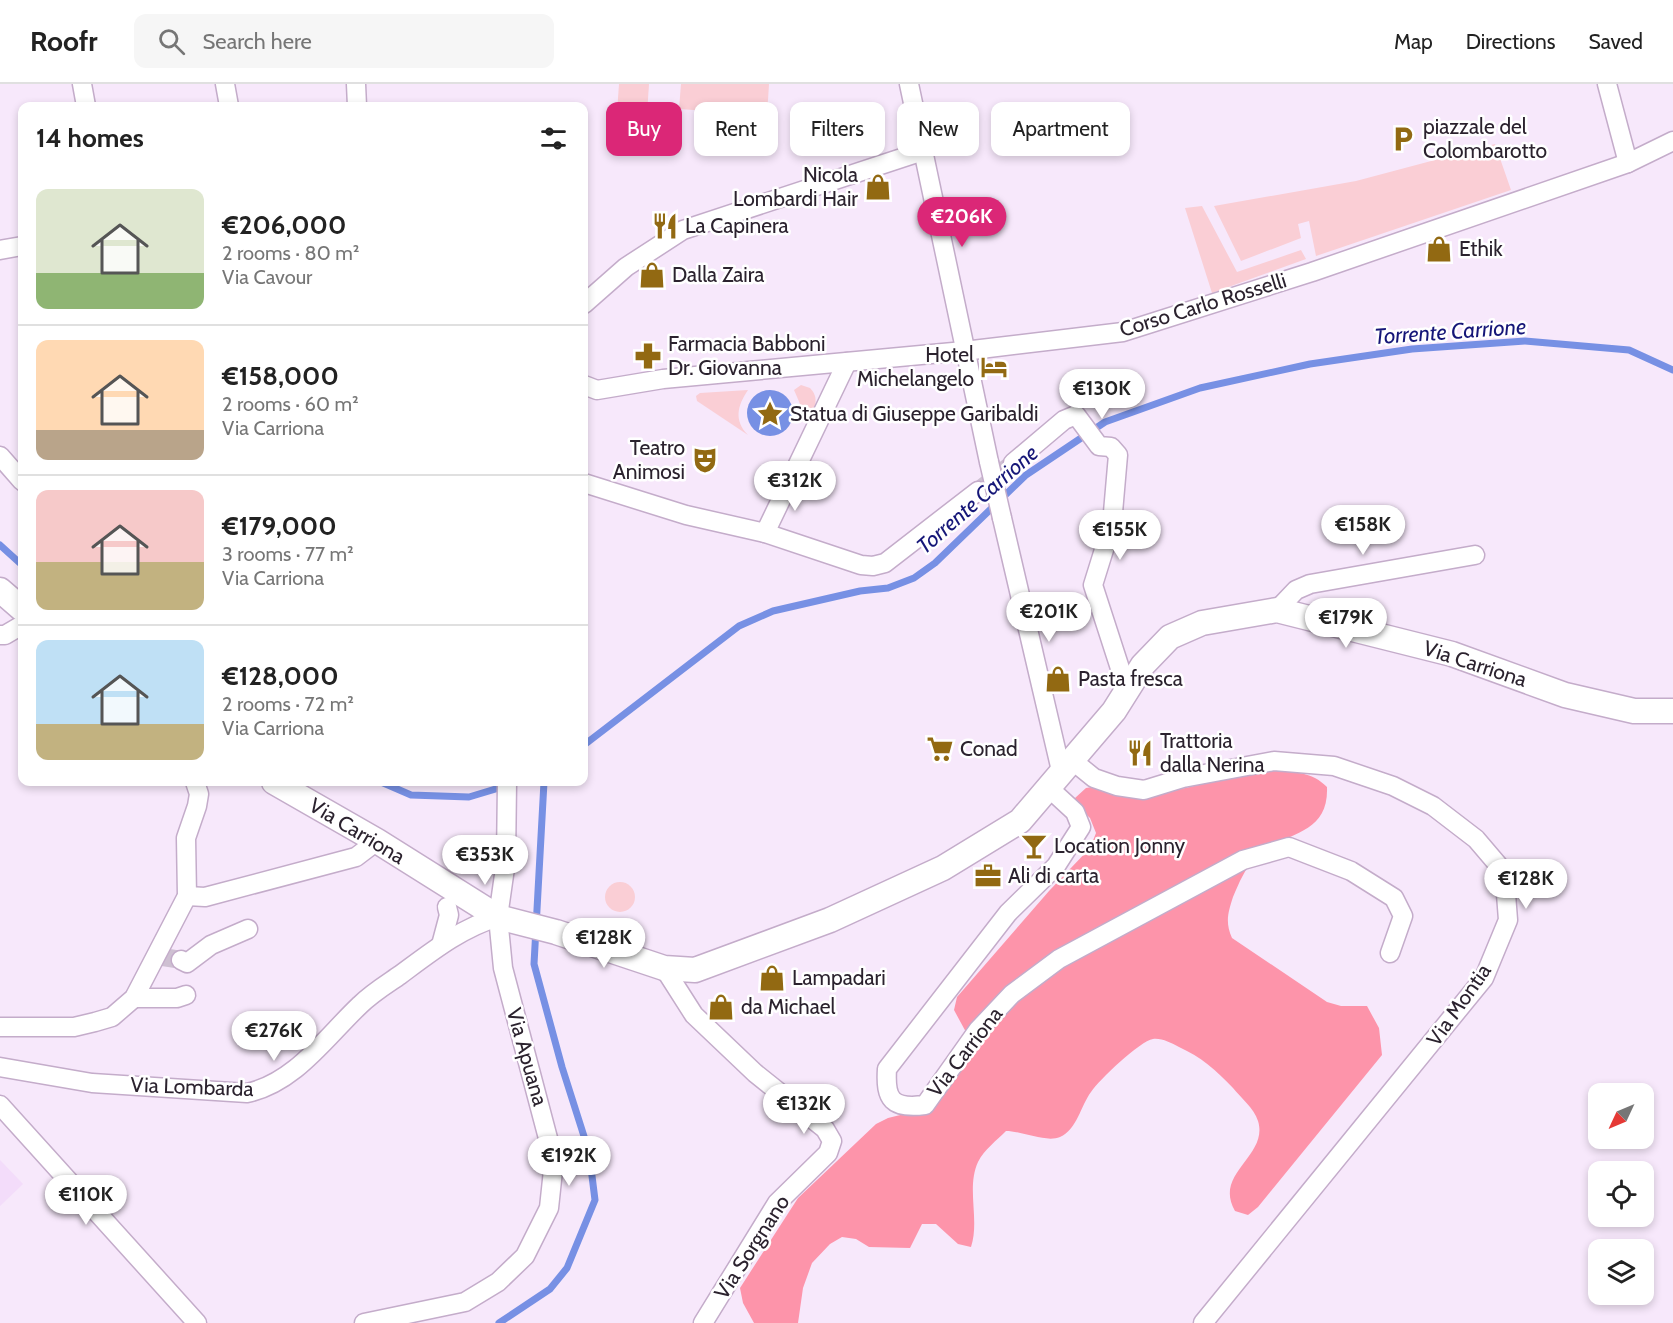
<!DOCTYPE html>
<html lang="en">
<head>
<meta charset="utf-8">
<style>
	body { margin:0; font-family:Cabin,sans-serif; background:#f6f6f6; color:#222; height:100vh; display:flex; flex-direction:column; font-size:22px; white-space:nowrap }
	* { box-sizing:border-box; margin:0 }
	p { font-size:20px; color:#767676 }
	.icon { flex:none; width:33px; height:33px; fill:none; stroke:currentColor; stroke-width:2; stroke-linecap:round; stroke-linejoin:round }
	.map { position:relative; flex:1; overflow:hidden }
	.drawer { position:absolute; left:18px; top:18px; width:570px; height:684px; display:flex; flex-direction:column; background:#fff; border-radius:12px; box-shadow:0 3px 9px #0003 }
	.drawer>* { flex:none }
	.guide { position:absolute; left:606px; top:18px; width:570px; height:54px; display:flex; gap:12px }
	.needle { width:39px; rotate:226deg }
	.tools { position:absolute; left:1588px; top:999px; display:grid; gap:12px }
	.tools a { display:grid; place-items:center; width:66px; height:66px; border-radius:12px; background:#fff; box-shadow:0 3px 9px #0003; font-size:30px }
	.price { position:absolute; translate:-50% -51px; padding:0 14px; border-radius:21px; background:#fff; color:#222; font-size:20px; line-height:39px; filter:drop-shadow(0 2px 3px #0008) }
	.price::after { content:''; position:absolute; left:50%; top:36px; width:18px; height:14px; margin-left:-9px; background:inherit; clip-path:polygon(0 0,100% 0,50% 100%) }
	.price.current { background:#db2777; color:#fff }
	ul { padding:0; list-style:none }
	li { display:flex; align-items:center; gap:18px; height:150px; padding:0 18px }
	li+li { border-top:2px solid #e0e0e0 }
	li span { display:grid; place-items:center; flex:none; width:168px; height:120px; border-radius:12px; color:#555 }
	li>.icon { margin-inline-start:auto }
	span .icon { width:72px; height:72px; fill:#fffc; stroke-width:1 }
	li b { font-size:26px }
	h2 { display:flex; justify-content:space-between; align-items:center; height:72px; padding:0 18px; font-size:26px }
	.pill { padding:0 21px; border-radius:12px; background:#fff; box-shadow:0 3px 9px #0003; font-size:21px; line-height:54px }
	.pill.current { background:#db2777; color:#fff }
	header { display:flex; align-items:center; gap:36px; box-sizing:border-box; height:84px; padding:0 30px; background:#fff; border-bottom:2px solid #e0e0e0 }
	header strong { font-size:28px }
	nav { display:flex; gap:33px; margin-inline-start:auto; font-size:21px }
	.search { width:420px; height:54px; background:#f6f6f6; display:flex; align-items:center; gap:15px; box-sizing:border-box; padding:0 21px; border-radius:12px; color:#767676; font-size:22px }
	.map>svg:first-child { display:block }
	.built { fill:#f3dcfa }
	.green { fill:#faced5 }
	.forest { fill:#fd94aa }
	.water { fill:#7790e4 }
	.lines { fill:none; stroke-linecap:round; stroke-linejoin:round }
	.stream { stroke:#7790e4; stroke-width:7 }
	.street-tunnel { stroke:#cec0d2; stroke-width:18; stroke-dasharray:18 9; stroke-linecap:butt }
	.street-casing { stroke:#c4acca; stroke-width:21 }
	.secondary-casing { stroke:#c4acca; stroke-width:27 }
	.street { stroke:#fff; stroke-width:18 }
	.secondary { stroke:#fff; stroke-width:24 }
	.street-bridge-casing { stroke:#c4acca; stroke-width:21; stroke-linecap:butt }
	.street-bridge { stroke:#fff; stroke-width:18 }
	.labels { text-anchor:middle; stroke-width:5; stroke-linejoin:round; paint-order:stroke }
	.poi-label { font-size:21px; fill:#2b222e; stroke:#fff; text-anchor:start }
	.street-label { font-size:21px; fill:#2b222e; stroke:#fff }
	.water-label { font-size:22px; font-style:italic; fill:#151678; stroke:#fff }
</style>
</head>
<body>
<header>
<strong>Roofr</strong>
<div class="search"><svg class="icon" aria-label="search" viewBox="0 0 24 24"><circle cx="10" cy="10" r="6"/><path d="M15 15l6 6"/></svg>Search here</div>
<nav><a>Map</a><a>Directions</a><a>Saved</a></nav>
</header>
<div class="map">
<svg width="1673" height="1239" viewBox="0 0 1673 1239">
	<rect width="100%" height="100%" fill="#f7e8fb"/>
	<path class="built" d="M 0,1076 L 23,1100 L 0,1122 Z"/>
	<g class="green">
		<path d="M 619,0 L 649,0 L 647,30 L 617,28 Z"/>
		<path d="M 681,0 L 769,0 L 767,31 L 679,25 Z"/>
		<path d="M 1495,60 L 1511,106 L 1316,172 L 1309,137 L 1298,140 L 1301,154 L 1241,177 L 1214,122 L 1356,97 Z"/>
		<path d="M 1202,122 L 1237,188 L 1301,166 L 1306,175 L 1212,209 L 1185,124 Z"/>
		<path d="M 801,301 L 810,304 C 820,314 815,326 807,336 L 794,306 Z"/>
		<path d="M 748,306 C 737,322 734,337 748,351 L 697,317 L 696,312 L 700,309 Z"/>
		<circle cx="620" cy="813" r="15"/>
	</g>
	<path class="forest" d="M 1260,687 C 1284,687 1310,685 1327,703 C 1329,754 1282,747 1256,773 C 1245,784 1239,799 1233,813 C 1228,829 1225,838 1232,854 L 1327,918 L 1341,922 L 1367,922 L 1379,944 L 1382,971 L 1258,1123 L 1248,1131 L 1235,1127 C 1213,1089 1269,1072 1258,1037 C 1254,1024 1241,1014 1233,1004 C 1216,986 1201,973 1179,963 C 1171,959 1162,954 1153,955 C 1140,957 1099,996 1091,1008 C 1081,1021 1077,1046 1060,1053 C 1046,1059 1022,1047 1006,1047 C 997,1056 984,1066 978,1078 C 966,1104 980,1136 971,1163 L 958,1160 L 936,1140 L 922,1140 L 910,1164 L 869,1163 L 856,1155 L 842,1153 L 830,1160 L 812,1179 L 803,1204 L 798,1239 L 754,1239 L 743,1219 L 740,1204 L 798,1114 L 876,1040 L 888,1034 L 929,1024 L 967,950 L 954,926 L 957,913 L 1049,807 L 1090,764 L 1096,749 L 1090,734 L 1075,720 L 1075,714 L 1086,704 L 1092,703 L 1141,714 Z"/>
	<circle class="water" cx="770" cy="329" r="23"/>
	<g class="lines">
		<g class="stream">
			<path d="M 0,461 L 22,481"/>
			<path d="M 584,661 L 739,542 L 773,527 L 860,507 L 888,504 L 914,494 L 935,479 L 1026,391 L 1105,338 L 1200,304 L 1310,280 L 1412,265 L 1525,257 L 1629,266 L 1673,286"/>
			<path d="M 381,698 L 411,711 L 469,713 L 519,698"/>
			<path d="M 499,1239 L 550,1205 L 567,1184 L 595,1116 L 589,1068 L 562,983 L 534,880 L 544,698"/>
		</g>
		<g class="street-tunnel">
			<path d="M 978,407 L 1013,379"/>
			<path d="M 163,873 L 181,876"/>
		</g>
		<g class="street-casing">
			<g id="street">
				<path d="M 82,0 L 86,22"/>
				<path d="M 225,0 L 229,22"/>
				<path d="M 356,0 L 357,22"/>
				<path d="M 909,0 L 989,378"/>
				<path d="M 1607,0 L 1628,79"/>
				<path d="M 0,166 L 22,162"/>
				<path d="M 584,220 L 626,183 L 683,146 L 923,67"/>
				<path d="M 584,301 L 597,306 L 663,295 L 964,267 L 1123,248 L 1312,188 L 1628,79 L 1673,57"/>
				<path d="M 0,372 L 22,397"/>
				<path d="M 1013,379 L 1064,336 L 1076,331 L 1099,362 L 1111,363 L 1118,371 L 1112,440 L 1093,501 L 1127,606"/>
				<path d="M 584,399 L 686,431 L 765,449 L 861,481 L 873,482 L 885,479 L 978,407"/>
				<path d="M 1002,434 L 1062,691"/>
				<path d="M 765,449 L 847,278"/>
				<path d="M 1277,526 L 1296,506 L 1310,500 L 1475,471"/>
				<path d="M 0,551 L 5,551 L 22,541"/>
				<path d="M 1073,677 L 1094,694 L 1117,702 L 1144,706 L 1183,694 L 1274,677 L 1334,682 L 1393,702 L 1433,722 L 1476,755 L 1499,782 L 1505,797 L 1508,836 L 1484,894 L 1203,1239"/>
				<path d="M 1050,705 L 1075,728 L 1081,743 L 1056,782 L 1008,829 L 887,985 C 885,1016 892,1025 925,1021 L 978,946 L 1012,910 L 1059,875 L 1243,776 L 1289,763 L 1351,787 L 1394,814 L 1403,832 L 1390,869"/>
				<path d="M 187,812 L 205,813 L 356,773 L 377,757"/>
				<path d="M 441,861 L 449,831 L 447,823"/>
				<path d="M 181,876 L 187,879 L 211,861 L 248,845"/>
				<path d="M 664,884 L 694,931 L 755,989 L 825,1045 L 832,1057 L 828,1069 L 777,1119 L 703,1239"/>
				<path d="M 134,914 L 177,914 L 186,911"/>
				<path d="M 0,943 L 74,943 L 95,938 L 112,933 L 134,914 L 187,812 L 186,754 L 197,722 L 199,710 L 195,698"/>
				<path d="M 0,983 L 92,999 L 247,1009 C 295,999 326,953 360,921 C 372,909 387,900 400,891 C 431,868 461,844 498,833"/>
				<path d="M 0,1021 L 197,1239"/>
				<path d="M 364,1239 L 465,1218 L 498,1198 L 525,1172 L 549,1124 L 554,1077 L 503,884 L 498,833 L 506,777 L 507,698"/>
			</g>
		</g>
		<g class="secondary-casing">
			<g id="secondary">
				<path d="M 0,506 L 22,525"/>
				<path d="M 274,698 L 377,757 L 498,833 L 556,848 L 664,884 L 695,886 L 830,836 L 943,784 L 1020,737 L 1114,627 L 1143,581 L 1170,553 L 1202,539 L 1277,526 L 1452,570 L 1565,611 L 1634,627 L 1673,627"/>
			</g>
		</g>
		<use href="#street" class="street"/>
		<use href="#secondary" class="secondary"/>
		<g class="street-bridge-casing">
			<path id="street-bridge" d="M 989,378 L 1002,434"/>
		</g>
		<use href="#street-bridge" class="street-bridge"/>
	</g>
	<defs>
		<g id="parking-bare" transform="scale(2.07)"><path d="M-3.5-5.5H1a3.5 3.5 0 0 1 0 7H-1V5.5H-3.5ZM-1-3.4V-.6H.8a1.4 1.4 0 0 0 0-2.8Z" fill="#926912" stroke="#fff" stroke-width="2.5" paint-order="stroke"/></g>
		<g id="shop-bare" transform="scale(2.07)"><path d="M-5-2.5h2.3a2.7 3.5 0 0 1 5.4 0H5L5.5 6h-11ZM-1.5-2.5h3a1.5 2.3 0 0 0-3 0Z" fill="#926912" stroke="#fff" stroke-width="2.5" paint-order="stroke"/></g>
		<g id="restaurant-bare" transform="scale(2.07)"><path d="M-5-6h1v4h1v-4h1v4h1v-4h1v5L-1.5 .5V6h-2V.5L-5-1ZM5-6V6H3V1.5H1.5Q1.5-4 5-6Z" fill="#926912" stroke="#fff" stroke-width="2.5" paint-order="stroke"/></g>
		<g id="pharmacy-bare" transform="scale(2.07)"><path d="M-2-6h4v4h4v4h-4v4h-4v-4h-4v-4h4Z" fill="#926912" stroke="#fff" stroke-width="2.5" paint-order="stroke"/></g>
		<g id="hotel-bare" transform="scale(2.07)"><path d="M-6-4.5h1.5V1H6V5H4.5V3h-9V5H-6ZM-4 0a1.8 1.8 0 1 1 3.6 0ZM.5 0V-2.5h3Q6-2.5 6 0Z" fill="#926912" stroke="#fff" stroke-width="2.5" paint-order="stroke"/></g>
		<g id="sight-bare" transform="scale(2.07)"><path d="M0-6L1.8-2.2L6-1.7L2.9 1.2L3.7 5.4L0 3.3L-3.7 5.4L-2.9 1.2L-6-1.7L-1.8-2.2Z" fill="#926912" stroke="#fff" stroke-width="2.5" paint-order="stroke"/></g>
		<g id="theatre-bare" transform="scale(2.07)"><path d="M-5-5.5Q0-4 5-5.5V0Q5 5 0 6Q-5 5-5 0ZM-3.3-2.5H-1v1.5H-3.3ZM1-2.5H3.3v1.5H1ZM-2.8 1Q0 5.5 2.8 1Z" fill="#926912" stroke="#fff" stroke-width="2.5" paint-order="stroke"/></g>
		<g id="supermarket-bare" transform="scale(2.07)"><path d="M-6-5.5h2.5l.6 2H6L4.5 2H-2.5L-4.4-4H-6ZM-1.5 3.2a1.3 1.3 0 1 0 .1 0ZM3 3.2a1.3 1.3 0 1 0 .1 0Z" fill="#926912" stroke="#fff" stroke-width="2.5" paint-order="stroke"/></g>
		<g id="bar-bare" transform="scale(2.07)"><path d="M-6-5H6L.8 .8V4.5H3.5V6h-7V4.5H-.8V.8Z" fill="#926912" stroke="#fff" stroke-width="2.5" paint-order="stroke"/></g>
		<g id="office-bare" transform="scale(2.07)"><path d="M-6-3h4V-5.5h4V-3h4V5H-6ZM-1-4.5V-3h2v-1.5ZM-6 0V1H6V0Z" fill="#926912" stroke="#fff" stroke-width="2.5" paint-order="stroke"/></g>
	</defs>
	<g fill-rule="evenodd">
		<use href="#parking-bare" x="1403" y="55"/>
		<use href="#shop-bare" x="878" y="103"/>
		<use href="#restaurant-bare" x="665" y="142"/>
		<use href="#shop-bare" x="1439" y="165"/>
		<use href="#shop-bare" x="652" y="191"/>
		<use href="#pharmacy-bare" x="648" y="272"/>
		<use href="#hotel-bare" x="994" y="283"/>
		<use href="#sight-bare" x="770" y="330"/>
		<use href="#theatre-bare" x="705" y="376"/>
		<use href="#shop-bare" x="1058" y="595"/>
		<use href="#supermarket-bare" x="940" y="665"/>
		<use href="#restaurant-bare" x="1140" y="669"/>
		<use href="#bar-bare" x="1034" y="762"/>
		<use href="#office-bare" x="988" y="792"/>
		<use href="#shop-bare" x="772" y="894"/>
		<use href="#shop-bare" x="721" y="923"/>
	</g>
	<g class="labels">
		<g class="poi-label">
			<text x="1423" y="50">piazzale del<tspan x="1423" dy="24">Colombarotto</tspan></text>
			<text x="858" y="98" text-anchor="end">Nicola<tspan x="858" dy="24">Lombardi Hair</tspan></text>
			<text x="685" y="149">La Capinera</text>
			<text x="1459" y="172">Ethik</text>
			<text x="672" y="198">Dalla Zaira</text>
			<text x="668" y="267">Farmacia Babboni<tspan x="668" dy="24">Dr. Giovanna</tspan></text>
			<text x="974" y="278" text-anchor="end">Hotel<tspan x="974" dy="24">Michelangelo</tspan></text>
			<text x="790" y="337">Statua di Giuseppe Garibaldi</text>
			<text x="685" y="371" text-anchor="end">Teatro<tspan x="685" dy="24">Animosi</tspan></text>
			<text x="1078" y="602">Pasta fresca</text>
			<text x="1160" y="664">Trattoria<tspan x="1160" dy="24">dalla Nerina</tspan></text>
			<text x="960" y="672">Conad</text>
			<text x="1054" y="769">Location Jonny</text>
			<text x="1008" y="799">Ali di carta</text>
			<text x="792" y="901">Lampadari</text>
			<text x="741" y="930">da Michael</text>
		</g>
		<g class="street-label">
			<text transform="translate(1203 221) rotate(-17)" y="7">Corso Carlo Rosselli</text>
			<text transform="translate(1475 580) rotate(18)" y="7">Via Carriona</text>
			<text transform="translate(357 747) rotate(31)" y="7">Via Carriona</text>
			<text transform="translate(1459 921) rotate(-55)" y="7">Via Montia</text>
			<text transform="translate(965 968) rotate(-52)" y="7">Via Carriona</text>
			<text transform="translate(527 973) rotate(74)" y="7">Via Apuana</text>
			<text transform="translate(192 1003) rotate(2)" y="7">Via Lombarda</text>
			<text transform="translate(752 1163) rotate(-57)" y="7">Via Sorgnano</text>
		</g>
		<g class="water-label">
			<text transform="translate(1450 247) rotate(-4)" y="8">Torrente Carrione</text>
			<text transform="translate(977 415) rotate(-41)" y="8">Torrente Carrione</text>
		</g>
	</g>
</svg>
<div class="tools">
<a><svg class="needle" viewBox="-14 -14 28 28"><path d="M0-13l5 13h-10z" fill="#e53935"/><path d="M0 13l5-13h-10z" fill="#767676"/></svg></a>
<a><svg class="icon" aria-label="locate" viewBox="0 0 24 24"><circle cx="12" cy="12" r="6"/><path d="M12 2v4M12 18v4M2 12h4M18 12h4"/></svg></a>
<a><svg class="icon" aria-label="layers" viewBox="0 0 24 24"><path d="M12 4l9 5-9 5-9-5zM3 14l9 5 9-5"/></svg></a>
</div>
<b class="price current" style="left:962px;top:164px">€206K</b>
<b class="price" style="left:1102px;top:336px">€130K</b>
<b class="price" style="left:795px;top:428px">€312K</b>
<b class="price" style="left:1363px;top:472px">€158K</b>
<b class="price" style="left:1120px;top:477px">€155K</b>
<b class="price" style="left:1049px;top:559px">€201K</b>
<b class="price" style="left:1346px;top:565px">€179K</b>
<b class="price" style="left:485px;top:802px">€353K</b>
<b class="price" style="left:1526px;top:826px">€128K</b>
<b class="price" style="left:604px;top:885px">€128K</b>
<b class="price" style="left:274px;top:978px">€276K</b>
<b class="price" style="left:804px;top:1051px">€132K</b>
<b class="price" style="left:569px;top:1103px">€192K</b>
<b class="price" style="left:86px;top:1142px">€110K</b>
<div class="guide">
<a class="pill current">Buy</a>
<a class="pill">Rent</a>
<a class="pill">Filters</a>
<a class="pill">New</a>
<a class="pill">Apartment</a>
</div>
<section class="drawer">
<h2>14 homes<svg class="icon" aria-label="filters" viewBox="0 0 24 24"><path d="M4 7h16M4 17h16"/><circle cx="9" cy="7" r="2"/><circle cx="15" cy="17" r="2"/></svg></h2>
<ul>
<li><span style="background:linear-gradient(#dfe7d0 70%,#8fb573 0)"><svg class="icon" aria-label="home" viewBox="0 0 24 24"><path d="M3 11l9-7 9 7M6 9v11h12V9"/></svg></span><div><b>€206,000</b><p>2 rooms · 80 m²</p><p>Via Cavour</p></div></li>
<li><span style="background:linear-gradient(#ffd9b3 75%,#b9a48a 0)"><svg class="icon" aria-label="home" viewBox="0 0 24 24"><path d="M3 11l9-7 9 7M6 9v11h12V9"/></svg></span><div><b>€158,000</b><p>2 rooms · 60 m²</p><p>Via Carriona</p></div></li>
<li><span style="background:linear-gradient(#f6c9c9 60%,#c2b280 0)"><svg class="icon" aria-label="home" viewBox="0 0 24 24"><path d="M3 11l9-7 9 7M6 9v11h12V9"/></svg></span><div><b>€179,000</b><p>3 rooms · 77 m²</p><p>Via Carriona</p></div></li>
<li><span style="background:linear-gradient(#bfe0f5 70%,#c2b280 0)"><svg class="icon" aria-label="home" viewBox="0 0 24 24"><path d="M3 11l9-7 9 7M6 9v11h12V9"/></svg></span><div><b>€128,000</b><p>2 rooms · 72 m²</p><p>Via Carriona</p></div></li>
</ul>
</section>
</div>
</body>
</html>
